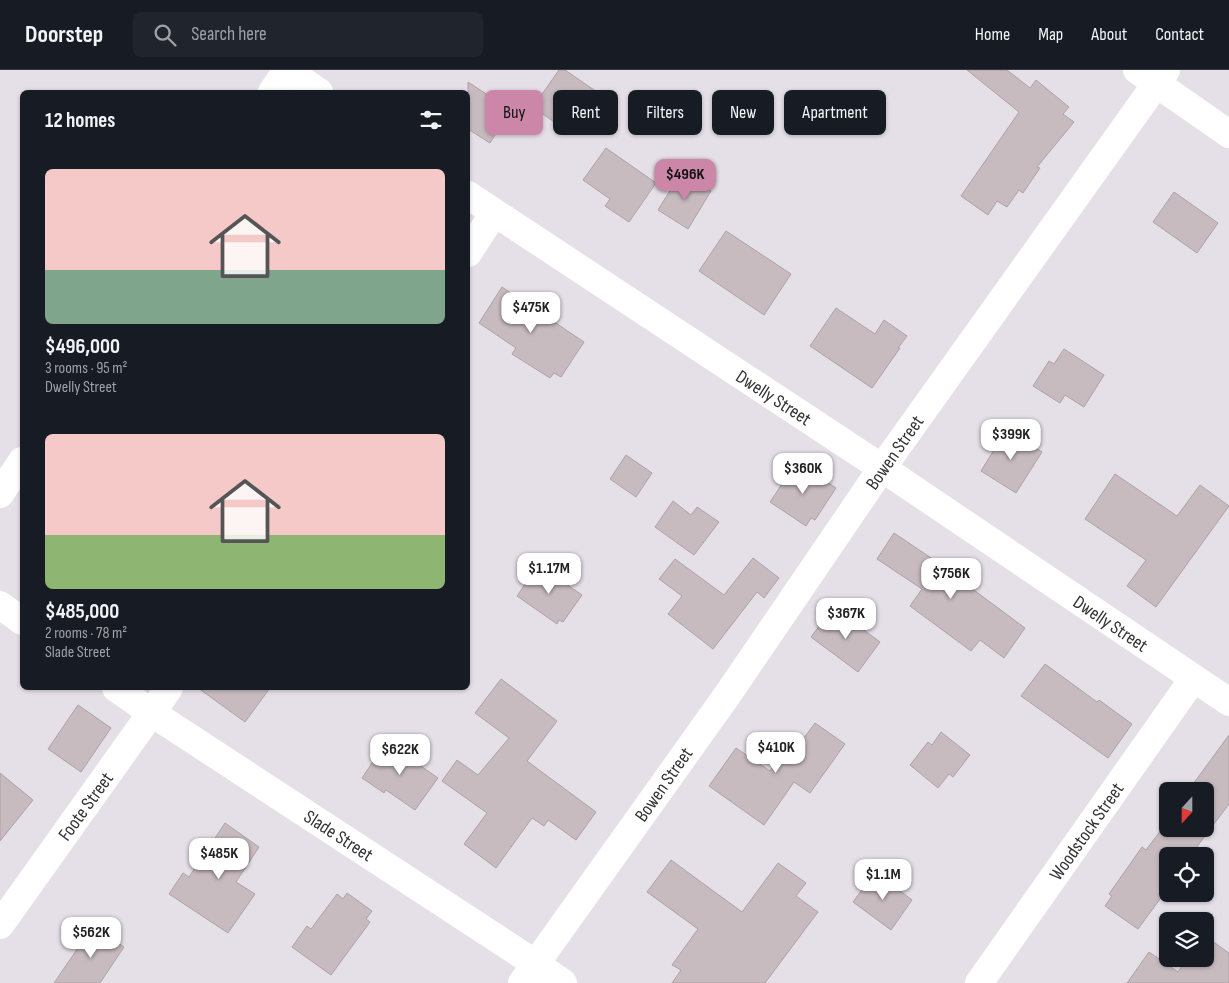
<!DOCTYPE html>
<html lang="en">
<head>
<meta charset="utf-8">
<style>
	body { margin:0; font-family:"Sofia Sans Condensed",sans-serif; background:#20242c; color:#f1f3f6; height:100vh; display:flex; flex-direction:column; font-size:19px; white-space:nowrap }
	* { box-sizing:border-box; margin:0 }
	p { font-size:16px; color:#9ea1a6 }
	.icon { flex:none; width:28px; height:28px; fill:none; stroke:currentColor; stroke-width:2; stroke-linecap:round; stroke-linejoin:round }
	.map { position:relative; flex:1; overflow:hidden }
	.side { position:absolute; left:20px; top:20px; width:450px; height:600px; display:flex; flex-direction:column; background:#171b24; border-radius:8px; box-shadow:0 1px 4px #0004 }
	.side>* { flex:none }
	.guide { position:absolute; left:485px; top:20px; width:475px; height:45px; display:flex; gap:10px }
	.needle { width:32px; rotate:201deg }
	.tools { position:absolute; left:1159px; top:712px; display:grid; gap:10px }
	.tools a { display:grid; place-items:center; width:55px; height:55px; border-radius:8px; background:#171b24; box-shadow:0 1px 4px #0004; font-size:25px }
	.price { position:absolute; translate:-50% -42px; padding:0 11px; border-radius:10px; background:#fff; color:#222; font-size:16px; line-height:32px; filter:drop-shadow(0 1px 2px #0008) }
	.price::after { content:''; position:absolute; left:50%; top:30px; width:15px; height:11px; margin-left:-8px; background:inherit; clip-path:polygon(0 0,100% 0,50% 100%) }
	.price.on { background:#cc87a8; color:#111 }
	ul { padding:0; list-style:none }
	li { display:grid; align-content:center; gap:10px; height:265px; padding:0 25px }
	li span { display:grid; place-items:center; height:155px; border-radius:8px; color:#555 }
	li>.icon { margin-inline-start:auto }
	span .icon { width:90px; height:90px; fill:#fffc; stroke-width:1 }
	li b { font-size:21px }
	h2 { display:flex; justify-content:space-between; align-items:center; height:60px; padding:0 25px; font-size:21px }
	.chip { padding:0 18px; border-radius:8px; background:#171b24; box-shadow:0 1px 4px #0004; font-size:18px; line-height:45px }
	.chip.on { background:#cc87a8; color:#111 }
	header { display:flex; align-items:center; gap:30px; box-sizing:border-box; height:70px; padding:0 25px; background:#171b24; border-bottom:1px solid #363941 }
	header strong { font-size:24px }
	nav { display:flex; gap:28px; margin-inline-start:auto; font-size:18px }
	.search { width:350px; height:45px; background:#20242c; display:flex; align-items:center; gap:12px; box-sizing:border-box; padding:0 18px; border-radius:8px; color:#9ea1a6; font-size:19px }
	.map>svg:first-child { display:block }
	.building { fill:#c7bbbf; stroke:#ada2a6 }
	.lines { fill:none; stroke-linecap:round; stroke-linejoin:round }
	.minor { stroke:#fff; stroke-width:28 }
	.labels { text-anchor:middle; stroke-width:4; stroke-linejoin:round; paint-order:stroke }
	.street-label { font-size:19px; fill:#353336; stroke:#fff }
</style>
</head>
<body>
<header>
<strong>Doorstep</strong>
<div class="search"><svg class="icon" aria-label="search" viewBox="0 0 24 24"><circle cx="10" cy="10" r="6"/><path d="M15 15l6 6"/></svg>Search here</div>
<nav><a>Home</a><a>Map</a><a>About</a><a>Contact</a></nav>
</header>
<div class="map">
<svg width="1229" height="913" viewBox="0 0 1229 913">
	<rect width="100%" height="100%" fill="#e5dfe7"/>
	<g class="building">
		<path d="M 559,0 L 565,0 L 597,22 L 572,58 L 560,50 L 557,54 L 533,37 Z"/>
		<path d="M 967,0 L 1007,0 L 1030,18 L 1036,10 L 1069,37 L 1063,44 L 1074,52 L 1037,97 L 1040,98 L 1023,123 L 1019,120 L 1007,137 L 997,131 L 988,145 L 961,126 L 1019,42 Z"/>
		<path d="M 468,12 L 511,40 L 490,73 L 468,59 Z"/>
		<path d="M 606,78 L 656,113 L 629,152 L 605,136 L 610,129 L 583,110 Z"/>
		<path d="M 681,103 L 711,121 L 688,159 L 658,140 Z"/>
		<path d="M 1174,122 L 1218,153 L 1197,183 L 1153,152 Z"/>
		<path d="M 726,161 L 791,204 L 764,245 L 699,201 Z"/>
		<path d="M 502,217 L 584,272 L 561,307 L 554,303 L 550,308 L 512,284 L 516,278 L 479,253 Z"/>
		<path d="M 836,238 L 875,264 L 884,250 L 907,266 L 898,278 L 900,278 L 872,318 L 810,276 Z"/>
		<path d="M 1064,279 L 1104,305 L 1084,337 L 1065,325 L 1060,333 L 1033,316 L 1049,291 L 1054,294 Z"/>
		<path d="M 1007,359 L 1042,382 L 1016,423 L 981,401 Z"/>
		<path d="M 626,385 L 652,403 L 636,427 L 610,409 Z"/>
		<path d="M 797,392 L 836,418 L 815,450 L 811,448 L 806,456 L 770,432 Z"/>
		<path d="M 1115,404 L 1177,446 L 1200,415 L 1229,436 L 1156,537 L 1127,516 L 1146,490 L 1085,449 Z"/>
		<path d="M 673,431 L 691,445 L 697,437 L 719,452 L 694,485 L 655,457 Z"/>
		<path d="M 894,463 L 940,494 L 943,490 L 966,508 L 963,512 L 1025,558 L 1004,588 L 980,570 L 971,581 L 910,536 L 922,519 L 877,489 Z"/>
		<path d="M 753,488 L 779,508 L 764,528 L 757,522 L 713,579 L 668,544 L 682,526 L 659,509 L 675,489 L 724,525 Z"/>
		<path d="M 538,495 L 582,525 L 563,552 L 559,550 L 557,554 L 517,526 Z"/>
		<path d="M 833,537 L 880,572 L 858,602 L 811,567 Z"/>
		<path d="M 1045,594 L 1097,632 L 1099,630 L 1132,654 L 1108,688 L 1021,626 Z"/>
		<path d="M 501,609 L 557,651 L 527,691 L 596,742 L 576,770 L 548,750 L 544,756 L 532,748 L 496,798 L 464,774 L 487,743 L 442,711 L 457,690 L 478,705 L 509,668 L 475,643 Z"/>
		<path d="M 198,618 L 270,618 L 245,652 Z"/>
		<path d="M 78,635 L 111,658 L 81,702 L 48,679 Z"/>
		<path d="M 815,653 L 845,674 L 810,723 L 794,712 L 764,755 L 709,716 L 736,678 L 770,701 L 789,675 L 795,680 Z"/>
		<path d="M 941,662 L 970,685 L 953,707 L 949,704 L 938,718 L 910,695 L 928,672 L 932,675 Z"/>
		<path d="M 1229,665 L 1229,734 L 1190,786 L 1168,786 L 1168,818 L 1138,859 L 1105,836 L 1112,826 L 1109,824 L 1142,777 L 1146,780 L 1168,751 L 1168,759 L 1205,759 L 1205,721 L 1188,721 Z"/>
		<path d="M 386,672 L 438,708 L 415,740 L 386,720 L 384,723 L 362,708 Z"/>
		<path d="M 0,703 L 33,730 L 0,771 Z"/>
		<path d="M 225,753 L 259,777 L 236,812 L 255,824 L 228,863 L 169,824 L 183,803 L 189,807 Z"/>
		<path d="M 671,790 L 742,842 L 778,793 L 806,813 L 796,826 L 818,842 L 765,913 L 672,913 L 681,900 L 672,895 L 698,859 L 647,822 Z"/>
		<path d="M 875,802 L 912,830 L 891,860 L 853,832 Z"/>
		<path d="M 347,823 L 372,841 L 366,849 L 370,852 L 331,905 L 292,877 L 307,856 L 311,859 L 337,824 L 343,829 Z"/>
		<path d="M 93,856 L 124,877 L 100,913 L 54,913 Z"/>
		<path d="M 1205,866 L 1229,883 L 1229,913 L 1127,913 L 1149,882 L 1178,902 L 1187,889 L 1205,889 Z"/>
	</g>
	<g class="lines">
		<g class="minor">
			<path d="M 287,0 L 319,22"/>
			<path d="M 1137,0 L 1229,64"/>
			<path d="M 272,22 L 287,0"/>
			<path d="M 468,125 L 882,398 L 1229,632"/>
			<path d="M 468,183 L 494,143"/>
			<path d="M 0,424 L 22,391"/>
			<path d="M 0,535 L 22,551"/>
			<path d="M 116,618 L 152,643 L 536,894 L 563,913"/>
			<path d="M 0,855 L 169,618"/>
			<path d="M 522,913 L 728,624 L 882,398 L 1166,0"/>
			<path d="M 979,913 L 1193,609"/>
		</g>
	</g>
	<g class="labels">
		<g class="street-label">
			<text transform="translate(774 327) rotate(33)" y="7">Dwelly Street</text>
			<text transform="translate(894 382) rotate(-55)" y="7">Bowen Street</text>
			<text transform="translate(1111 553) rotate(34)" y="7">Dwelly Street</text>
			<text transform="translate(663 714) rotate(-55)" y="7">Bowen Street</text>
			<text transform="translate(85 736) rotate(-54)" y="7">Foote Street</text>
			<text transform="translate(1086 761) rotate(-55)" y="7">Woodstock Street</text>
			<text transform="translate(339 765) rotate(33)" y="7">Slade Street</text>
		</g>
	</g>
</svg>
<div class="tools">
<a><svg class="needle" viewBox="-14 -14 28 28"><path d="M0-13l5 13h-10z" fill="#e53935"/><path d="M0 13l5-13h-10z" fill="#9ea1a6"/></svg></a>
<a><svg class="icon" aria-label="locate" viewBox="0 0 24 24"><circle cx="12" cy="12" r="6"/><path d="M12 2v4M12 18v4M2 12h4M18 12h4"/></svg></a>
<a><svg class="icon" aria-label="layers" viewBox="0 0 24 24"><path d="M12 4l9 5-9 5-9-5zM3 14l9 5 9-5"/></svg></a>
</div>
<b class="price on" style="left:685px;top:131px">$496K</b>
<b class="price" style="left:531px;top:264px">$475K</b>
<b class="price" style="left:1011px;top:391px">$399K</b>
<b class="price" style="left:803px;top:425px">$360K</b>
<b class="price" style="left:549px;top:525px">$1.17M</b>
<b class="price" style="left:951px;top:530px">$756K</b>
<b class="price" style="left:846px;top:570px">$367K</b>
<b class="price" style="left:776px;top:704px">$410K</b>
<b class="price" style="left:400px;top:706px">$622K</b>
<b class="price" style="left:219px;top:810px">$485K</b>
<b class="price" style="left:883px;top:831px">$1.1M</b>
<b class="price" style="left:91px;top:889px">$562K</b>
<div class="guide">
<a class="chip on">Buy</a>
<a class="chip">Rent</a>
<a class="chip">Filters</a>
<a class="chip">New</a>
<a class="chip">Apartment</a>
</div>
<section class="side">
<h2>12 homes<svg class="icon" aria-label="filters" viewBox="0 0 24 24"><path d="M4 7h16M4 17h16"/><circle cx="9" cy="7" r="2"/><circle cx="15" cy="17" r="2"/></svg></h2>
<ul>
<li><span style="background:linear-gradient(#f6c9c9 65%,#7fa58c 0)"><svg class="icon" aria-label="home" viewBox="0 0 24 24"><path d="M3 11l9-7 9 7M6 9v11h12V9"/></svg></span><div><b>$496,000</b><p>3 rooms · 95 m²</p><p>Dwelly Street</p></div></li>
<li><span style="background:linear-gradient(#f6c9c9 65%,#8fb573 0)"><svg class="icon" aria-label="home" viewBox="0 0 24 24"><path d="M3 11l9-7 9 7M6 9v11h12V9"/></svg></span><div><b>$485,000</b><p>2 rooms · 78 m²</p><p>Slade Street</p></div></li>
</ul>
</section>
</div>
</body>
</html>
